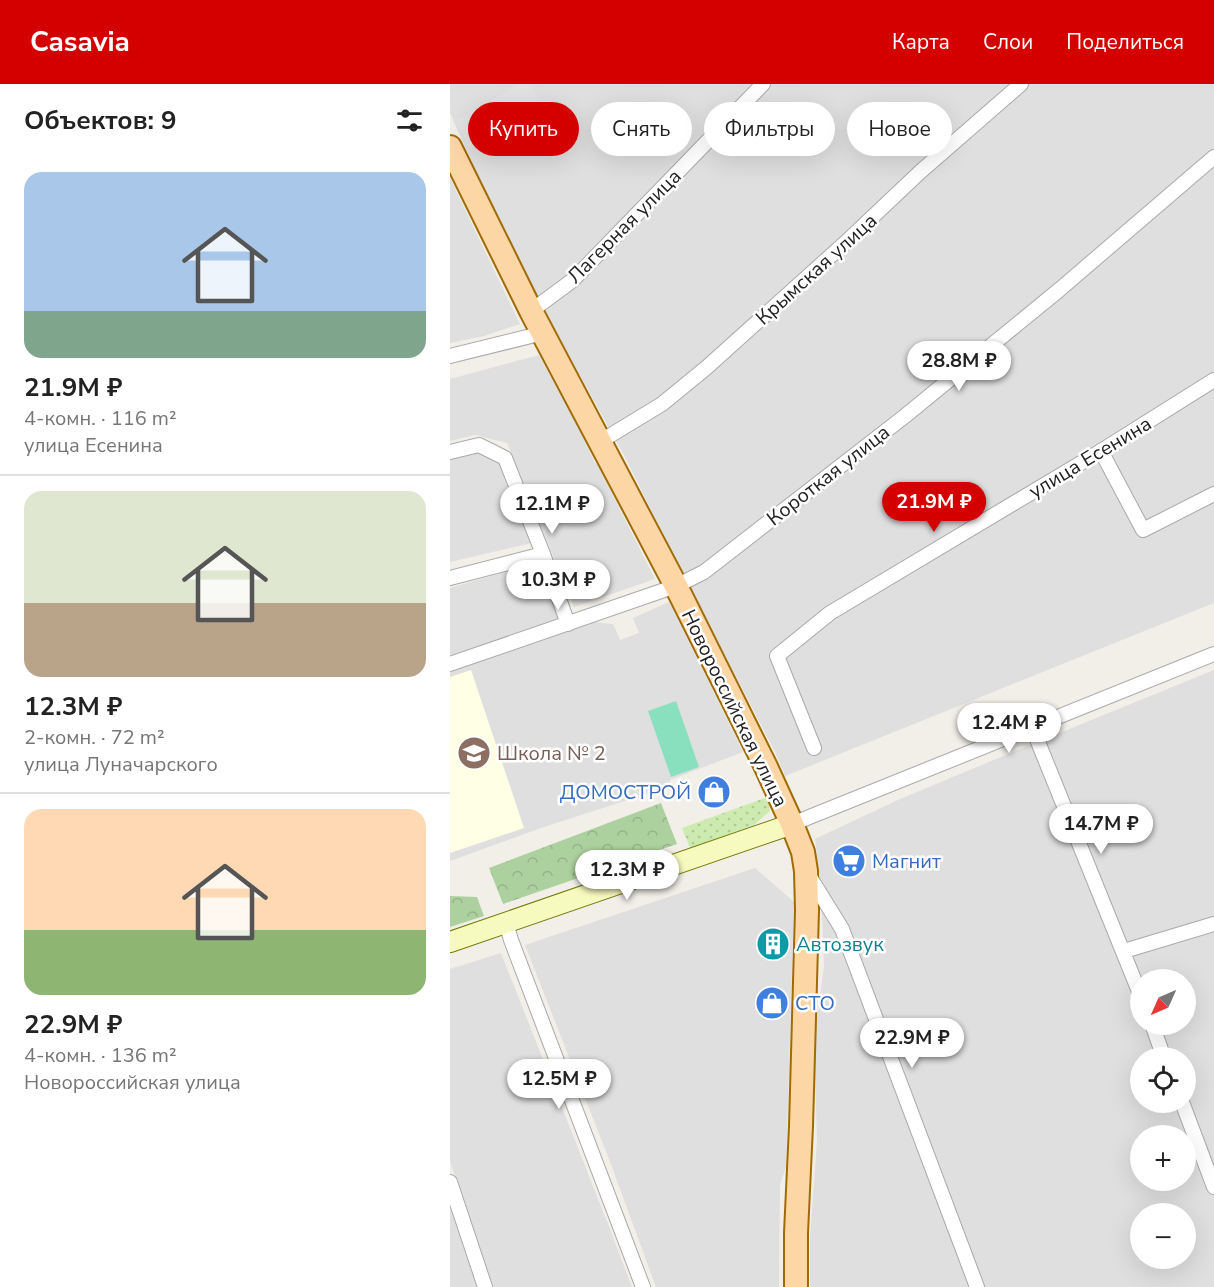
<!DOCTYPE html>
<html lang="ru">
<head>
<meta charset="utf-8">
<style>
	body { margin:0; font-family:"Nunito Sans",sans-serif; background:#f6f6f6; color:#222; height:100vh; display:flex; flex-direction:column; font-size:22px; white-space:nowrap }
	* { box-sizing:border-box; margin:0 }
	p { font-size:20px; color:#767676 }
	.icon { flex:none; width:33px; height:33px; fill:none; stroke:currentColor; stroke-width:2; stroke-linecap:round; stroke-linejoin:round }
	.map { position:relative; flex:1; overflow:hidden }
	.drawer { display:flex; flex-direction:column; background:#fff; width:450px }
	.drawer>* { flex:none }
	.hud { position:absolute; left:18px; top:18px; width:570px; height:54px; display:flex; gap:12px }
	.needle { width:39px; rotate:225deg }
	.controls { position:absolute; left:680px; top:885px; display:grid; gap:12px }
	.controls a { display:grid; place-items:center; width:66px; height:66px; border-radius:50%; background:#fff; box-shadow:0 6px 24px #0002; font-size:30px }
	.price { position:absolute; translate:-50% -51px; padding:0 14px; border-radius:21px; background:#fff; color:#222; font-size:20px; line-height:39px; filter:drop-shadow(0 2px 3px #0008) }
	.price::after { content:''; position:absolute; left:50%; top:36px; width:18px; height:14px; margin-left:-9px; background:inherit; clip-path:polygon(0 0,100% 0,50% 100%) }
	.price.active { background:#d40000; color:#fff }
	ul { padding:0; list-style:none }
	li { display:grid; align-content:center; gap:12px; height:318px; padding:0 24px }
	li+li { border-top:2px solid #e0e0e0 }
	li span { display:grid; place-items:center; height:186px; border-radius:18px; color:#555 }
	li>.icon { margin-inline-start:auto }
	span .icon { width:108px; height:108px; fill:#fffc; stroke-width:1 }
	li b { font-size:26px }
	h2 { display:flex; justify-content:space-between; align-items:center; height:72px; padding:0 24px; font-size:26px }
	.pill { padding:0 21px; border-radius:27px; background:#fff; box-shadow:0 6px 24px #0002; font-size:21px; line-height:54px }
	.pill.active { background:#d40000; color:#fff }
	header { display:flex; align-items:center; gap:36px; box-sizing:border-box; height:84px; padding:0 30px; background:#d40000; color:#fff }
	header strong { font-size:28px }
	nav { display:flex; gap:33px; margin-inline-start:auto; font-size:21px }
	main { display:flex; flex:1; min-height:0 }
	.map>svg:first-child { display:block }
	.residential { fill:#e0dfdf; fill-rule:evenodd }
	.education { fill:#ffffe5 }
	.grass { fill:url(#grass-dots) }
	.forest { fill:url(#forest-crowns) }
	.pitch { fill:#88e0be }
	.parking { fill:#e2e2e2 }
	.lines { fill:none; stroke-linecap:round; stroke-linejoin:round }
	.minor-casing { stroke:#a9a9a9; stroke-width:16 }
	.secondary-casing { stroke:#707d05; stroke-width:22 }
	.primary-casing { stroke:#a06b00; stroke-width:26 }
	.minor { stroke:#fff; stroke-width:14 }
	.secondary { stroke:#f7fabf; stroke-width:20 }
	.primary { stroke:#fcd6a4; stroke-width:22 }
	.labels { text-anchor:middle; stroke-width:5; stroke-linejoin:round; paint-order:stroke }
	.street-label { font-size:20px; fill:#222; stroke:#fff }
	.education-label { font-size:20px; fill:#785e54; stroke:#fff; text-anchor:start }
	.shop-label { font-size:20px; fill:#366cbe; stroke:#fff; text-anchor:start }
	.culture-label { font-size:20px; fill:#0d838f; stroke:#fff; text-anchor:start }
</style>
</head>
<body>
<header>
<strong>Casavia</strong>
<nav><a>Карта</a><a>Слои</a><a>Поделиться</a></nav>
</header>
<main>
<section class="drawer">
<h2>Объектов: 9<svg class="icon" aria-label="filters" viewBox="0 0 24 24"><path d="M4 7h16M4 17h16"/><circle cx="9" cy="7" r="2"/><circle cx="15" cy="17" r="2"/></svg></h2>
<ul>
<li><span style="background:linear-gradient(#a9c7e8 75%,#7fa58c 0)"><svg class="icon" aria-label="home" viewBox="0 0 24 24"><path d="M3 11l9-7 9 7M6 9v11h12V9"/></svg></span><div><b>21.9M ₽</b><p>4-комн. · 116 m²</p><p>улица Есенина</p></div></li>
<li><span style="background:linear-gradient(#dfe7d0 60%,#b9a48a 0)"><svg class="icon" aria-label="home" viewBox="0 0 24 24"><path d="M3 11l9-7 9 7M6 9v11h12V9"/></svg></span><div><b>12.3M ₽</b><p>2-комн. · 72 m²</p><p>улица Луначарского</p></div></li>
<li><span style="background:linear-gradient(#ffd9b3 65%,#8fb573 0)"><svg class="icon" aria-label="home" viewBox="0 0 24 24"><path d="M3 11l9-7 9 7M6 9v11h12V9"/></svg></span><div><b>22.9M ₽</b><p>4-комн. · 136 m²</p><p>Новороссийская улица</p></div></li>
</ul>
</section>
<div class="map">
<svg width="764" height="1203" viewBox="0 0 764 1203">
	<defs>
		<pattern id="grass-dots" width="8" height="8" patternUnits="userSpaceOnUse" patternTransform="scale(1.5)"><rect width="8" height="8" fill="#cdebb0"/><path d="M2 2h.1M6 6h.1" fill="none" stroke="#b0c997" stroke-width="1.8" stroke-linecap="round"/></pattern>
		<pattern id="forest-crowns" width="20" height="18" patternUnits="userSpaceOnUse" patternTransform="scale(1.5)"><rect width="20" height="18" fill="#add19e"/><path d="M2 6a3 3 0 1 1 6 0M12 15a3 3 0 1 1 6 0" fill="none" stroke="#95b388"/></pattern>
	</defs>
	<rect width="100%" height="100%" fill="#f2efe9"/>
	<g class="residential">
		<path d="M 0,0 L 764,0 L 764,519 L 335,692 L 325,668 L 235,494 L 175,373 L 85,210 L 28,92 L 0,29 Z"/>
		<path d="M 0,94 L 70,240 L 34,252 L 0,259 Z"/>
		<path d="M 89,271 L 134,355 L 145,379 L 147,380 L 205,495 L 124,523 L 57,359 L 25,351 L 0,357 L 0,295 Z"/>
		<path d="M 27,368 L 35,369 L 51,378 L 82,459 L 0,478 L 0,375 Z"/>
		<path d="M 86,479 L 92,483 L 113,538 L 0,576 L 0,504 Z"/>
		<path d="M 219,518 L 293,668 L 220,696 L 221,702 L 91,744 L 0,777 L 0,587 L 143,538 L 163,540 L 170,556 L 189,549 L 183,534 Z"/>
		<path d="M 764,586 L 764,1203 L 360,1203 L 360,1153 L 367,1056 L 364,956 L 374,882 L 371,804 L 365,755 L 450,715 L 546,675 ZM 690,896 L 735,896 L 735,940 L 690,940 ZM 690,974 L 735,974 L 735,1018 L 690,1018 ZM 690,1052 L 735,1052 L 735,1096 L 690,1096 ZM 690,1130 L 735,1130 L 735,1174 L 690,1174 Z"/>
		<path d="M 305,784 L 344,818 L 336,1082 L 330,1101 L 329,1203 L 206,1203 L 159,1075 L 75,861 Z"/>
		<path d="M 51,869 L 158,1140 L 182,1203 L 41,1203 L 0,1077 L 0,885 Z"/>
		<path d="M 0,1121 L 10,1149 L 27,1203 L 0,1203 Z"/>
	</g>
	<path class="education" d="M 21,586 L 74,744 L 0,769 L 0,593 Z"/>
	<path class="grass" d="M 320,712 L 320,727 L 304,741 L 240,764 L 232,744 Z"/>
	<g class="forest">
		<path d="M 211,719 L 227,760 L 53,820 L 39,784 Z"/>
		<path d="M 0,812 L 27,813 L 34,832 L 0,843 Z"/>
	</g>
	<path class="pitch" d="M 226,617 L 249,683 L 221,693 L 198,627 Z"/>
	<path class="parking" d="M 70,0 L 80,0 L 92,19 L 20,65 L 6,36 Z"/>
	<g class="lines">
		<g class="minor-casing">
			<g id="minor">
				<path d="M 81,227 L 123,196 L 313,0"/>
				<path d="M 0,272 L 93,249"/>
				<path d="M 151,357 L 212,320 L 256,284 L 395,159 L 470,88 L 571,0"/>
				<path d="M 651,367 L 693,446 L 764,410"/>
				<path d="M 0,368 L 29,361 L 55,374 L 93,470 L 118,540"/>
				<path d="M 0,494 L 93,470"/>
				<path d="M 0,580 L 226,502 L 254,488 L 455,332 L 609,206 L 764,73"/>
				<path d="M 582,643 L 690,910"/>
				<path d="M 364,664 L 327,572 L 380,529 L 651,367 L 764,296"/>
				<path d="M 342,740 L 764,570"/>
				<path d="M 358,790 L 392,845 L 527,1203"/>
				<path d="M 56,839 L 61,856 L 193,1203"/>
				<path d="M 674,867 L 764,840"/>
				<path d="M 702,940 L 714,974"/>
				<path d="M 732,1018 L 764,1103"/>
				<path d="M 0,1098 L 35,1203"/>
			</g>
		</g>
		<g class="secondary-casing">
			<path id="secondary" d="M 0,858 L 342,740"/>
		</g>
		<g class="primary-casing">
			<path id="primary" d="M 0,63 L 81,227 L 226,502 L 316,683 L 342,740 L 353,768 L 356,787 L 357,826 L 351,1042 L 346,1149 L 346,1203"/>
		</g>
		<use href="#minor" class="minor"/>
		<use href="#secondary" class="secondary"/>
		<use href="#primary" class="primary"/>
	</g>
	<defs>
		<g id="school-disc" transform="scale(1.725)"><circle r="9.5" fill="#8d6e63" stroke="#fff"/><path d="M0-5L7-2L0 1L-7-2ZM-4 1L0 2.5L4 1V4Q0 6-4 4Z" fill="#fff"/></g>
		<g id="shop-disc" transform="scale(1.725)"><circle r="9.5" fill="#3f7fe0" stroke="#fff"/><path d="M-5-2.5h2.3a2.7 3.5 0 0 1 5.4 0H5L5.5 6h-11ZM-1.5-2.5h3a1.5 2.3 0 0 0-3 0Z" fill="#fff"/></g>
		<g id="supermarket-disc" transform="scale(1.725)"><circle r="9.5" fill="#3f7fe0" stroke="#fff"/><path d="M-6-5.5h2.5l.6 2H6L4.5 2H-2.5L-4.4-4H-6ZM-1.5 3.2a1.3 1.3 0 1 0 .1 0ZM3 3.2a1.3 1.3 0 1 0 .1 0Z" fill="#fff"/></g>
		<g id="building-disc" transform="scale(1.725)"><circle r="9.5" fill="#0f9aa8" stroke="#fff"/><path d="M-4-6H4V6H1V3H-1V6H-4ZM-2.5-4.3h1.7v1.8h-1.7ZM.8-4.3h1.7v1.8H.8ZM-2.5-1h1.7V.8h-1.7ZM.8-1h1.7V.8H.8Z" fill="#fff"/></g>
	</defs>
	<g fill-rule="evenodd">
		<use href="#school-disc" x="24" y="669"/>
		<use href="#shop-disc" x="264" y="708"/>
		<use href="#supermarket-disc" x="399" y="777"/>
		<use href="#building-disc" x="323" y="860"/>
		<use href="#shop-disc" x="322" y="919"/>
	</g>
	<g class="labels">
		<g class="street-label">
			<text transform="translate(174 142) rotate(-45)" y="7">Лагерная улица</text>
			<text transform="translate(366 185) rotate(-42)" y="7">Крымская улица</text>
			<text transform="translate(640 373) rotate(-31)" y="7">улица Есенина</text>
			<text transform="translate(378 391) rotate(-38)" y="7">Короткая улица</text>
			<text transform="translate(285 624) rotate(64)" y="7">Новороссийская улица</text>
		</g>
		<g class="education-label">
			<text x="47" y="676">Школа № 2</text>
		</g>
		<g class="shop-label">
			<text x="241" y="715" text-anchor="end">ДОМОСТРОЙ</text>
			<text x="422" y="784">Магнит</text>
			<text x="345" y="926">СТО</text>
		</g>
		<g class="culture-label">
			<text x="346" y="867">Автозвук</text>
		</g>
	</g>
</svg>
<div class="controls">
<a><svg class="needle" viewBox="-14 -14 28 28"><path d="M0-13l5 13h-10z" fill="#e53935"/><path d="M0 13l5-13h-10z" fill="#767676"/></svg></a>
<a><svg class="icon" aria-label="locate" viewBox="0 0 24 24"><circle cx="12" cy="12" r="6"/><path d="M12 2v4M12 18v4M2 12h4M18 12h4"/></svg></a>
<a>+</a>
<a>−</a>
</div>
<b class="price" style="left:509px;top:308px">28.8M ₽</b>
<b class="price active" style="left:484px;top:449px">21.9M ₽</b>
<b class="price" style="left:102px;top:451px">12.1M ₽</b>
<b class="price" style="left:108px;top:527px">10.3M ₽</b>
<b class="price" style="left:559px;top:670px">12.4M ₽</b>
<b class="price" style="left:651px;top:771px">14.7M ₽</b>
<b class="price" style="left:177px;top:817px">12.3M ₽</b>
<b class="price" style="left:462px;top:985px">22.9M ₽</b>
<b class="price" style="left:109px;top:1026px">12.5M ₽</b>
<div class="hud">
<a class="pill active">Купить</a>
<a class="pill">Снять</a>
<a class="pill">Фильтры</a>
<a class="pill">Новое</a>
</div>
</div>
</main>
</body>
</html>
